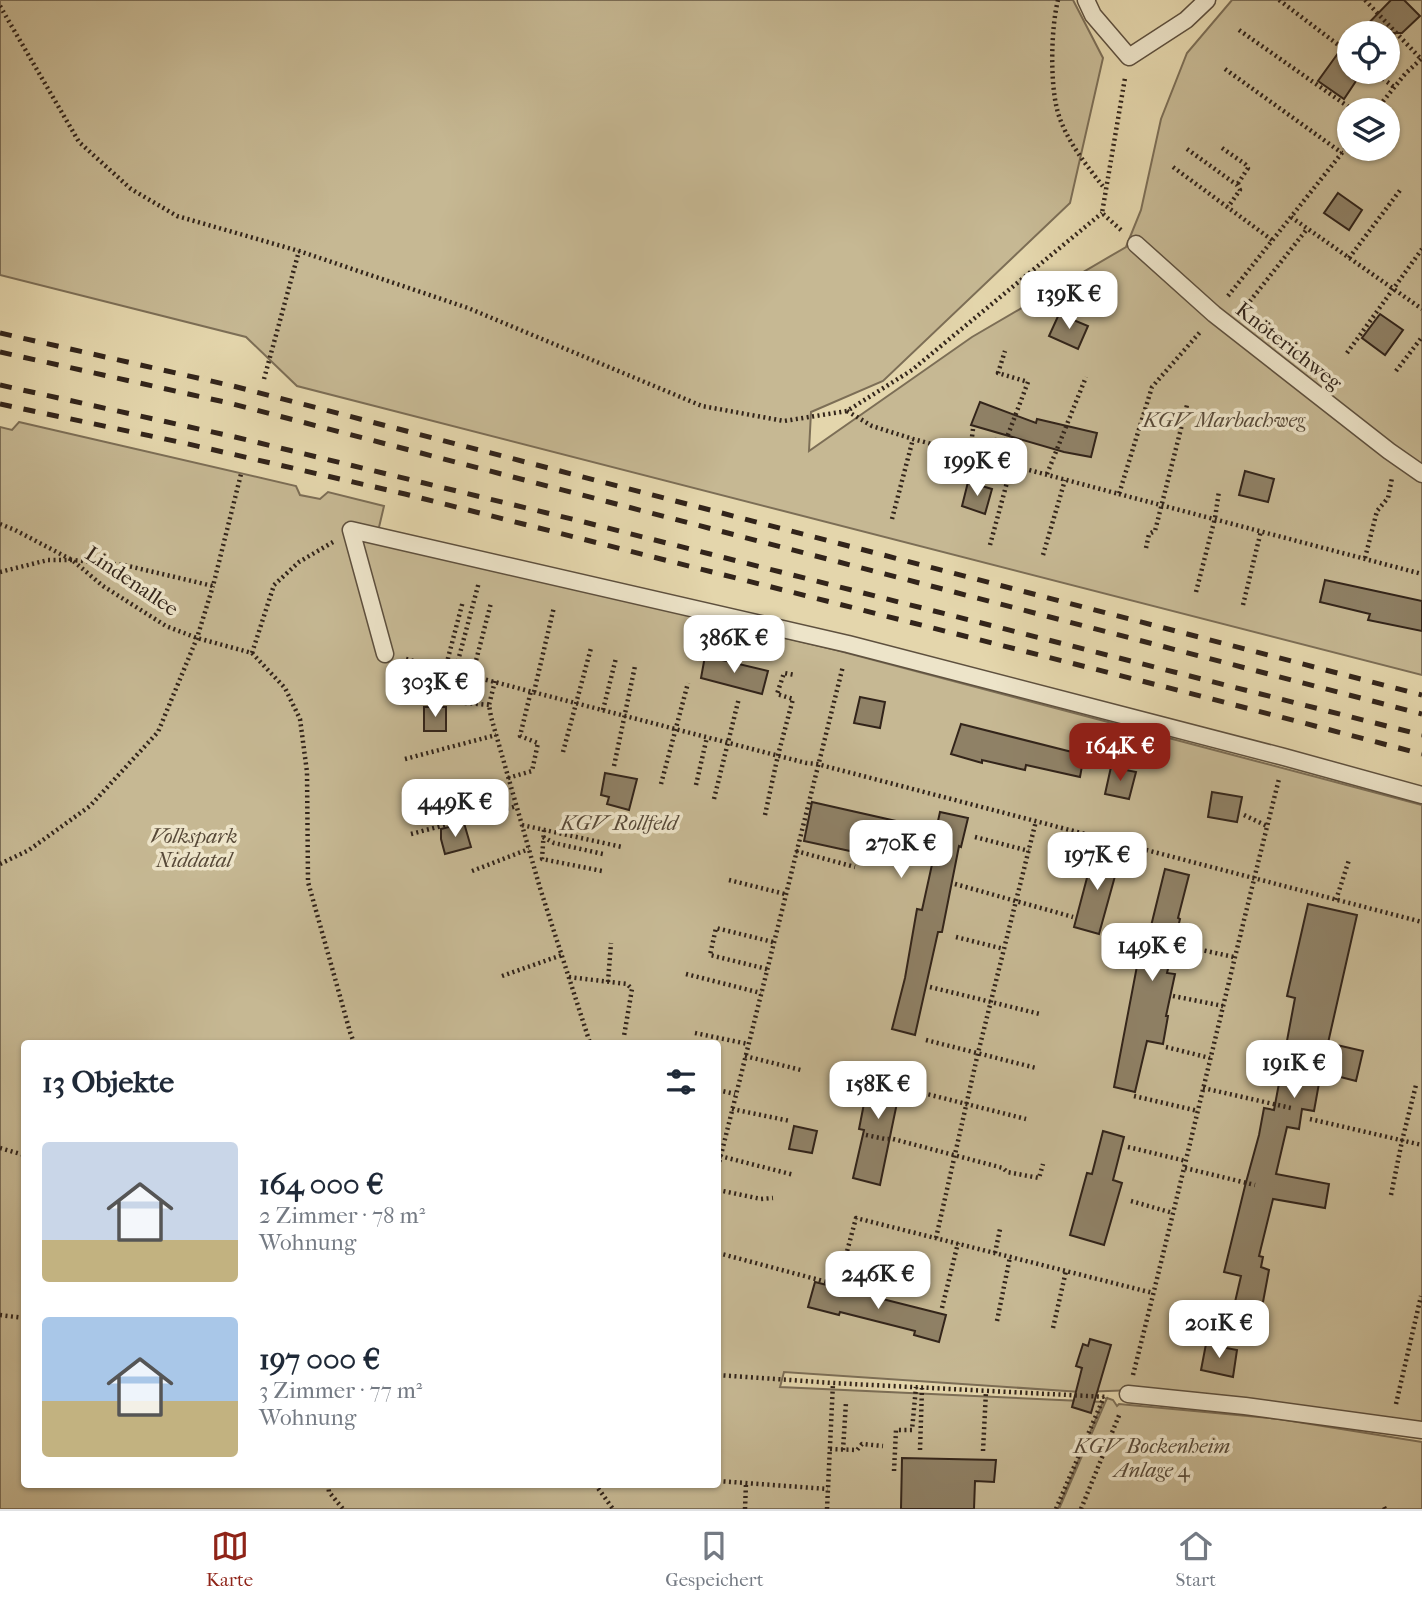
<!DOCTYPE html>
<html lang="de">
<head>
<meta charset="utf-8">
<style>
	body { margin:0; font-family:"IM FELL French Canon",serif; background:#f2f2f3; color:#1f2937; height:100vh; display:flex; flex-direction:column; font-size:26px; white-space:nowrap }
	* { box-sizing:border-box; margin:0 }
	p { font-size:23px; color:#747a83 }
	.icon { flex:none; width:38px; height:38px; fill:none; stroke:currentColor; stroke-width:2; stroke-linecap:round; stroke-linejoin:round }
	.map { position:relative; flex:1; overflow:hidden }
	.panel { position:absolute; left:21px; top:1040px; width:700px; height:448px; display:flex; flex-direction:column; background:#fff; border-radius:7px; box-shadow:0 2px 5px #0004 }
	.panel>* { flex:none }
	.tools { position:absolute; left:1337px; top:21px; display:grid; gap:14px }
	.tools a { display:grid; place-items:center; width:63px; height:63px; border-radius:50%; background:#fff; box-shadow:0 2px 5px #0004; font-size:35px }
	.price { position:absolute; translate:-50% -60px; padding:0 16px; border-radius:14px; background:#fff; color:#222; font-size:23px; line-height:46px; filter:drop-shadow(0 2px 4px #0008) }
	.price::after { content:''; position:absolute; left:50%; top:42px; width:21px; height:16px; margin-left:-10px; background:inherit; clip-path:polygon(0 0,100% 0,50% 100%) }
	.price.selected { background:#8f2418; color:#fff }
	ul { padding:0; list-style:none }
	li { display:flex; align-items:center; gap:21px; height:175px; padding:0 21px }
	li span { display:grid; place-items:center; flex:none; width:196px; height:140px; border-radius:7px; color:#555 }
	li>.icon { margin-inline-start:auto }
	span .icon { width:84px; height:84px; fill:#fffc; stroke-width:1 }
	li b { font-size:30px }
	h2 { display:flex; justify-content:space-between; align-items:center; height:84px; padding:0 21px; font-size:30px }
	.tab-bar { display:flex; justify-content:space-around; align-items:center; height:98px; border-top:2px solid #e0e1e3; background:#fff; font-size:19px; color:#747a83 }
	.tab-bar a { display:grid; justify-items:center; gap:4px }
	.tab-bar .selected { color:#8f2418 }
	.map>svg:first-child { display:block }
	.green { fill:#c6b893; stroke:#7c6e56; stroke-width:2; fill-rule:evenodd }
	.building { fill:#8f8166; stroke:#32241a; stroke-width:2 }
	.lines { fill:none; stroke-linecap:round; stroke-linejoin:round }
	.service-casing { stroke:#5e503e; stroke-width:19 }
	.path { stroke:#32241a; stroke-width:4.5; stroke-dasharray:2 3.5; stroke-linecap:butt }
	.service { stroke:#ede4c9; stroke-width:16 }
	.rail { stroke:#32241a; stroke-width:5; stroke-dasharray:12 12; stroke-linecap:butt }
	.labels { text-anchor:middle; stroke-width:7; stroke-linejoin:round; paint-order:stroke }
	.street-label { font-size:21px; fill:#32241a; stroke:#ede4c9 }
	.park-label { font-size:21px; font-style:italic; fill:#574938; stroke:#ede4c9 }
</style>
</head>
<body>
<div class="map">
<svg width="1422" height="1509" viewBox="0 0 1422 1509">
	<rect width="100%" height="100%" fill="#e4d6ac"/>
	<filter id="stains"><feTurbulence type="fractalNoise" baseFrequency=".00286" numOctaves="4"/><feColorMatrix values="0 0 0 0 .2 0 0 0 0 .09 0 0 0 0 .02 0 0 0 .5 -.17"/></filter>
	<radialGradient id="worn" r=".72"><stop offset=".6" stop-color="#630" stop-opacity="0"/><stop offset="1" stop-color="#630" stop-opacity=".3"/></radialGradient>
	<g class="green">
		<path d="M 0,0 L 1073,0 L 1103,58 L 1070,203 L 883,381 L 811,412 L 809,451 L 972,337 L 1126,247 L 1141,210 L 1161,119 L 1187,53 L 1232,0 L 1422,0 L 1422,675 L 297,386 L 246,337 L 0,275 ZM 1349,33 L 1388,33 L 1388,72 L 1349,72 ZM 1349,110 L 1388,110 L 1388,149 L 1349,149 Z"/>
		<path d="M 19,422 L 296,486 L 300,495 L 320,499 L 328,492 L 384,506 L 376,540 L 836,650 L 1422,805 L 1422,1422 L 1135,1390 L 1081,1392 L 784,1372 L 780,1387 L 1103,1402 L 1058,1509 L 0,1509 L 0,427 L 12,430 ZM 24,1043 L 718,1043 L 718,1484 L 24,1484 Z"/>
		<path d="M 1107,1398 L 1113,1400 L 1117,1406 L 1119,1404 L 1279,1419 L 1422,1442 L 1422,1509 L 1059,1509 Z"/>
	</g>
	<g class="building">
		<path d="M 1391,0 L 1404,0 L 1420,16 L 1402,33 L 1359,33 Z"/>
		<path d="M 1349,38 L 1349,76 L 1356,81 L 1344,99 L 1318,81 Z"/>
		<path d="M 1338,193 L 1362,210 L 1349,230 L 1324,213 Z"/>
		<path d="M 1059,314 L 1088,326 L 1078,349 L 1049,336 Z"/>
		<path d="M 1380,314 L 1403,330 L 1385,355 L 1362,338 Z"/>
		<path d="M 980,402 L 1036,423 L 1037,419 L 1097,433 L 1091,457 L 1064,452 L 971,425 Z"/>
		<path d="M 1245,471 L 1274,479 L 1268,502 L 1239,495 Z"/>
		<path d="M 968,482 L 992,489 L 985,514 L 962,506 Z"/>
		<path d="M 1325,580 L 1422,601 L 1422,631 L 1368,620 L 1370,614 L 1320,602 Z"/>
		<path d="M 705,656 L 768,671 L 762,694 L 701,678 Z"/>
		<path d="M 860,697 L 885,702 L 880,728 L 854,723 Z"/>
		<rect x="424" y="707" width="22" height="24"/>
		<path d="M 961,724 L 1084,755 L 1080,777 L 1026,765 L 1025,770 L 982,760 L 982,763 L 951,754 Z"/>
		<path d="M 1111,767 L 1136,772 L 1129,799 L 1105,794 Z"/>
		<path d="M 605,773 L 637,779 L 629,810 L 607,804 L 609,797 L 601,795 Z"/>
		<path d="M 1212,792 L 1242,797 L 1237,822 L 1208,817 Z"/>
		<path d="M 812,802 L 936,830 L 940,812 L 968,818 L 961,847 L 959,846 L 942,932 L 938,932 L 915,1035 L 892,1029 L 905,978 L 917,909 L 922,910 L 933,860 L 884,849 L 882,858 L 804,841 Z"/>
		<path d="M 464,823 L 471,847 L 445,854 L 441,839 L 441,829 Z"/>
		<path d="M 1092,851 L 1120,858 L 1099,934 L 1074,927 L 1088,874 L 1086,874 Z"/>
		<path d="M 1165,869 L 1189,875 L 1178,918 L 1180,919 L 1167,973 L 1175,974 L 1166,1016 L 1168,1016 L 1163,1044 L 1147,1041 L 1135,1092 L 1114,1087 L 1137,966 L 1141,967 Z"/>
		<path d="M 1308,904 L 1357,915 L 1328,1043 L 1363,1051 L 1356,1081 L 1321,1072 L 1314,1111 L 1302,1109 L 1299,1129 L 1287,1127 L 1276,1174 L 1329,1184 L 1325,1208 L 1273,1199 L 1259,1256 L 1263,1257 L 1261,1267 L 1269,1270 L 1257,1334 L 1229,1328 L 1241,1276 L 1224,1272 L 1245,1186 L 1259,1135 L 1264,1108 L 1274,1110 L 1295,998 L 1287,996 Z"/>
		<path d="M 872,1063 L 904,1069 L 880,1185 L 853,1178 L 864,1130 L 859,1129 Z"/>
		<path d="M 794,1126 L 817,1131 L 812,1153 L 789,1149 Z"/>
		<path d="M 1103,1131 L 1124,1137 L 1113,1180 L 1122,1183 L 1104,1245 L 1070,1235 L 1087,1173 L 1092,1174 Z"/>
		<path d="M 815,1282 L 946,1315 L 939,1342 L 914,1335 L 915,1331 L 840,1312 L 839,1315 L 808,1307 Z"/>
		<path d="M 1090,1339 L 1111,1345 L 1091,1413 L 1072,1407 L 1082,1368 L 1076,1366 L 1083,1344 L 1088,1346 Z"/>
		<path d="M 1206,1344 L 1237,1350 L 1233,1377 L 1201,1370 Z"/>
		<path d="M 902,1458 L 996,1460 L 994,1482 L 975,1481 L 974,1509 L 901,1509 Z"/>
	</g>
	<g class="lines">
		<g class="service-casing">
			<g id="service">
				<path d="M 1086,0 L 1093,15 L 1129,57 L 1186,20 L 1207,0"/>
				<path d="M 1136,244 L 1214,314 L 1389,451 L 1422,474"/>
				<path d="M 385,654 L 351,530 L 848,644 L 1284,757 L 1422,795"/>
				<path d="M 1128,1394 L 1245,1406 L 1422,1430"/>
			</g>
		</g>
		<g class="path">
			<path d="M 1058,0 C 1051,28 1050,81 1057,109 C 1064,138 1087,166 1105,189"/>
			<path d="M 1279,0 L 1349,53"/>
			<path d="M 1365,0 L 1421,59"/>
			<path d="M 0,6 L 79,142 L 131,189 L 177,216 L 299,251 L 468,308 L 702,406 L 784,421 L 847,411 L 912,370 L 1102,213"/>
			<path d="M 1239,30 L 1353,110"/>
			<path d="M 1225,69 L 1342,153"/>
			<path d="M 1374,72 L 1394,87"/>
			<path d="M 1376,110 L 1405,74 L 1421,59"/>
			<path d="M 1222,148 L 1245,164 L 1248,168 L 1237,185"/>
			<path d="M 1187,149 L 1237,185 L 1240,190 L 1228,207"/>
			<path d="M 1173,167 L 1272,240"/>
			<path d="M 1291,217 L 1422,309"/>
			<path d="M 1121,230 L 1102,213 L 1125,78"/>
			<path d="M 1349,258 L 1401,189"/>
			<path d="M 1228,296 L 1349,144"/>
			<path d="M 1243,310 L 1307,229"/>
			<path d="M 1347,353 L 1422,249"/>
			<path d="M 1396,371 L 1422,337"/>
			<path d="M 264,379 L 299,251"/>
			<path d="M 847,411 L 872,426 L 913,439 L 1119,494 L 1152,387 L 1201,331"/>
			<path d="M 973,429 L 972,437 L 973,444 C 982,449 990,450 1000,445"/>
			<path d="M 994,438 C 995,444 1005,452 1012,454"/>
			<path d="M 998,461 L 1028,382 L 998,373 L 1005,351"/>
			<path d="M 1047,474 L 1086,377"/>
			<path d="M 1119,494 L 1422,574"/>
			<path d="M 892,519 L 913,439"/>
			<path d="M 0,524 L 15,530 L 72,560 L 103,586 L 166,626 L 197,638 L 252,653"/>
			<path d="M 990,545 L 1012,464"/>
			<path d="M 1146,548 L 1149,534 L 1155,531 L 1187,405"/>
			<path d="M 1043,555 L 1065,480"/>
			<path d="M 1365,558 L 1377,511 L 1388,498 L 1392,478"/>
			<path d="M 0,572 L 48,560 L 72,560 L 124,565 L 213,586 L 241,474"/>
			<path d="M 1196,592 L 1215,518 L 1219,491"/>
			<path d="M 1243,605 L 1261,531"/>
			<path d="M 252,653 L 285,688 L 300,719 L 307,772 L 308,882 L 350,1032 L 354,1043"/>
			<path d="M 252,653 L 274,585 L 299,562 L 333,542"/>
			<path d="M 406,659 L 806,763 L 817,764 L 1422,922"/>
			<path d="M 448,670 L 447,662 L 463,601"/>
			<path d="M 455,672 L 479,582"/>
			<path d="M 472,676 L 491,603"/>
			<path d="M 495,681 L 489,705 L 491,717 L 540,888 L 590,1043"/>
			<path d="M 534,692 L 554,607"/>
			<path d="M 443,701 L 489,705"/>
			<path d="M 603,710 L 616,658"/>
			<path d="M 563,752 L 591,648"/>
			<path d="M 405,759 L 496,735"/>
			<path d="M 614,766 L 635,666"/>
			<path d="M 508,778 L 532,771 L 538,743 L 520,736 L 531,691"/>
			<path d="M 661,784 L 688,683"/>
			<path d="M 696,785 L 707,737"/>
			<path d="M 714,799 L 739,698"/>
			<path d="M 765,815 L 778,755 L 793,699 L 777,694 L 784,673 L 795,675"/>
			<path d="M 1244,815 L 1267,826"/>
			<path d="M 522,825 L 622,847"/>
			<path d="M 544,830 L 542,859 L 602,871"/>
			<path d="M 411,834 L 517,806"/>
			<path d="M 543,837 L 554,843 L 603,854"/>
			<path d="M 975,837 L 1029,851"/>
			<path d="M 796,851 L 855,867"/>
			<path d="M 0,864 L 29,850 L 90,806 L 158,732 L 197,638 L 213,586"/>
			<path d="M 472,871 L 529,849"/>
			<path d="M 729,880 L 785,894"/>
			<path d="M 955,884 L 1073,917"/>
			<path d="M 1336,900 L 1349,860"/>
			<path d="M 956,937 L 1004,949"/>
			<path d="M 1183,946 L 1234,957"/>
			<path d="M 767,969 L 710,955 L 716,928 L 773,942"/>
			<path d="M 686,974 L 761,993"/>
			<path d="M 502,976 L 562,955"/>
			<path d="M 569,977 L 627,984 L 632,989 L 624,1036"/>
			<path d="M 608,982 L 611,943"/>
			<path d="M 930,987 L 1040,1014"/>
			<path d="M 1173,996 L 1223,1006"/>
			<path d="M 695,1033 L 748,1044"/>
			<path d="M 926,1040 L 1036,1068"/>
			<path d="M 1166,1047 L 1210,1058"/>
			<path d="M 745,1056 L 801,1070"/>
			<path d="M 1203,1088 L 1291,1108"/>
			<path d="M 907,1089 L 1026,1119"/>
			<path d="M 718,1090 L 735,1094"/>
			<path d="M 1134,1096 L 1198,1111"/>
			<path d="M 732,1109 L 790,1121"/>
			<path d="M 1310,1119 L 1422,1145"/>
			<path d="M 866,1135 L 885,1139 L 893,1139 L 1003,1168 L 1007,1172 L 1039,1178 L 1043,1164"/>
			<path d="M 1128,1147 L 1186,1161"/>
			<path d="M 0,1148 L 24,1155"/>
			<path d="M 720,1156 L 794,1175"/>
			<path d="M 718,1167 L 843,666"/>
			<path d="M 1185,1168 L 1255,1185"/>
			<path d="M 718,1190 L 761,1199 L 773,1198"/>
			<path d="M 1391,1195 L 1402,1141 L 1416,1085"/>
			<path d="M 1131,1201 L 1173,1213"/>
			<path d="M 936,1238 L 978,1053 L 1036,821"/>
			<path d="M 718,1253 L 838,1285 L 856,1218 L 1153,1293"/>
			<path d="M 995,1253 L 1000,1229"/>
			<path d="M 942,1308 L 958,1243"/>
			<path d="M 0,1315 L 24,1318"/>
			<path d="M 997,1321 L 1010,1257"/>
			<path d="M 1053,1328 L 1066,1271"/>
			<path d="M 718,1375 L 833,1383 L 1108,1397"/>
			<path d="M 1133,1375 C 1183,1177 1229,977 1279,779"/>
			<path d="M 1396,1404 L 1421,1296"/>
			<path d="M 830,1449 L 857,1450 L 862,1444 L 883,1446"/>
			<path d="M 843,1450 L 846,1402"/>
			<path d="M 920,1450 L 922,1388"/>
			<path d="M 983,1451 L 986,1391"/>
			<path d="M 894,1471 L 896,1430 L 912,1430 L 916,1387"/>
			<path d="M 718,1481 L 828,1489"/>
			<path d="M 328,1484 L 329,1492 L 343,1509"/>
			<path d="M 595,1484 L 613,1509"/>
			<path d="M 1384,1507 L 1385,1509"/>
			<path d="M 745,1509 L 746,1483"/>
			<path d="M 827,1509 L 833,1383"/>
			<path d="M 1056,1509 L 1104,1397"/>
			<path d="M 1081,1509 L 1120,1413"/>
		</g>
		<use href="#service" class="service"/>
		<g class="rail">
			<path d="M 0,333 L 233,386 L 1422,695"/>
			<path d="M 0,352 L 229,403 L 1422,714"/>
			<path d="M 0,385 L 235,437 L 584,522 L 1422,735"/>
			<path d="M 0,404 L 184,443 L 405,494 L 1189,693 L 1422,754"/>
		</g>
	</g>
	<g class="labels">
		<g class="street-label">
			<text transform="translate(1289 346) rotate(38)" y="7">Knöterichweg</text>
			<text transform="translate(132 581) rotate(34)" y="7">Lindenallee</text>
		</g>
		<g class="park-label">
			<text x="1224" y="427">KGV Marbachweg</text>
			<text x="619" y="830">KGV Rollfeld</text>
			<text x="194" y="843">Volkspark<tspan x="194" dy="24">Niddatal</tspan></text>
			<text x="1152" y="1453">KGV Bockenheim<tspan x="1152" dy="24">Anlage 4</tspan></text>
		</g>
	</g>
	<rect width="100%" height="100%" filter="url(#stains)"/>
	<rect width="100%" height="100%" fill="url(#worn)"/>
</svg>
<div class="tools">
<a><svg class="icon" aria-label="locate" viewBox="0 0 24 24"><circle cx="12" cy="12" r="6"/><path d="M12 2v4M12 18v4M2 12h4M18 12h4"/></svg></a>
<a><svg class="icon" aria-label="layers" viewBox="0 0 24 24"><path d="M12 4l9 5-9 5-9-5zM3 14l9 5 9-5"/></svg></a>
</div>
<b class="price" style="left:1069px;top:331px">139K €</b>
<b class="price" style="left:977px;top:498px">199K €</b>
<b class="price" style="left:734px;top:675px">386K €</b>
<b class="price" style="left:435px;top:719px">303K €</b>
<b class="price selected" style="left:1120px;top:783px">164K €</b>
<b class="price" style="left:455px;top:839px">449K €</b>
<b class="price" style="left:901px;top:880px">270K €</b>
<b class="price" style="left:1097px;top:892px">197K €</b>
<b class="price" style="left:1152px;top:983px">149K €</b>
<b class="price" style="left:1294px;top:1100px">191K €</b>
<b class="price" style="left:878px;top:1121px">158K €</b>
<b class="price" style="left:878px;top:1311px">246K €</b>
<b class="price" style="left:1219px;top:1360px">201K €</b>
<section class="panel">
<h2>13 Objekte<svg class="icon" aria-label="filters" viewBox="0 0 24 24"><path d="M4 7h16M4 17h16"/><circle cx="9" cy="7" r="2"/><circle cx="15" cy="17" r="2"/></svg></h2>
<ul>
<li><span style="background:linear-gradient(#c9d6e8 70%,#c2b280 0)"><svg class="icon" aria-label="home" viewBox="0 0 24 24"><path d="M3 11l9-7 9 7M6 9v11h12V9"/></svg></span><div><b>164 000 €</b><p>2 Zimmer · 78 m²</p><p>Wohnung</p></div></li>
<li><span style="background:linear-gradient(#a9c7e8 60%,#c2b280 0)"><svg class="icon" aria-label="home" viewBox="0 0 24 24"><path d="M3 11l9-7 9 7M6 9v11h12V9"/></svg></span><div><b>197 000 €</b><p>3 Zimmer · 77 m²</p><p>Wohnung</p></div></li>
</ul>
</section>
</div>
<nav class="tab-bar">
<a class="selected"><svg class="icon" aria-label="map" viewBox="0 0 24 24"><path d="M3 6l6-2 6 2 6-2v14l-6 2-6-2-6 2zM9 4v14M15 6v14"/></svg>Karte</a>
<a><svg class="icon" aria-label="saved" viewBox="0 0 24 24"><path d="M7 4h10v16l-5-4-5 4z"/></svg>Gespeichert</a>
<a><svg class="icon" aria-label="home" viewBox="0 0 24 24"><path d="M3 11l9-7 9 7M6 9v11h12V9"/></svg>Start</a>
</nav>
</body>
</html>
